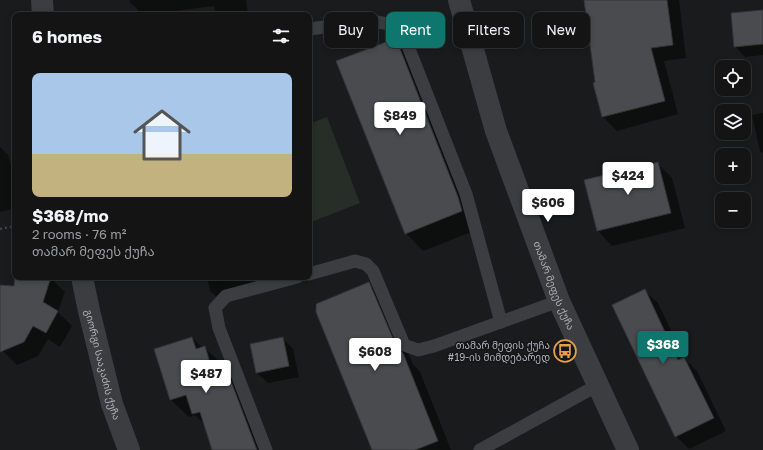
<!DOCTYPE html>
<html lang="en">
<head>
<meta charset="utf-8">
<style>
	body { margin:0; font-family:"Golos Text","Noto Sans Georgian",sans-serif; background:#1d1d1e; color:#f1f3f6; height:100vh; display:flex; flex-direction:column; font-size:15px; white-space:nowrap }
	* { box-sizing:border-box; margin:0 }
	p { font-size:13px; color:#9d9ea0 }
	.icon { flex:none; width:22px; height:22px; fill:none; stroke:currentColor; stroke-width:2; stroke-linecap:round; stroke-linejoin:round }
	.map { position:relative; flex:1; overflow:hidden }
	.details { position:absolute; left:12px; top:12px; width:300px; height:268px; display:flex; flex-direction:column; background:#141415; border-radius:8px; box-shadow:0 2px 6px #0003,0 0 0 1px #333334 }
	.details>* { flex:none }
	.guide { position:absolute; left:324px; top:12px; width:379px; height:36px; display:flex; gap:8px }
	.controls { position:absolute; left:715px; top:60px; display:grid; gap:8px }
	.controls a { display:grid; place-items:center; width:36px; height:36px; border-radius:8px; background:#141415; box-shadow:0 2px 6px #0003,0 0 0 1px #333334; font-size:20px }
	.price { position:absolute; translate:-50% -34px; padding:0 9px; border-radius:4px; background:#fff; color:#222; font-size:13px; line-height:26px; filter:drop-shadow(0 1px 2px #0008) }
	.price::after { content:''; position:absolute; left:50%; top:24px; width:12px; height:9px; margin-left:-6px; background:inherit; clip-path:polygon(0 0,100% 0,50% 100%) }
	.price.active { background:#0f766e; color:#fff }
	ul { padding:0; list-style:none }
	li { display:grid; align-content:center; gap:8px; height:212px; padding:0 20px }
	li span { display:grid; place-items:center; height:124px; border-radius:8px; color:#555 }
	li>.icon { margin-inline-start:auto }
	span .icon { width:72px; height:72px; fill:#fffc; stroke-width:1 }
	li b { font-size:17px }
	h2 { display:flex; justify-content:space-between; align-items:center; height:48px; padding:0 20px; font-size:17px }
	.pill { padding:0 14px; border-radius:8px; background:#141415; box-shadow:0 2px 6px #0003,0 0 0 1px #333334; font-size:14px; line-height:36px }
	.pill.active { background:#0f766e; color:#fff }
	.map>svg:first-child { display:block }
	.green { fill:#262e27 }
	.shadow { fill:#0007 }
	.building { fill:#494b4f; stroke:#353538 }
	.lines { fill:none; stroke-linecap:round; stroke-linejoin:round }
	.path { stroke:#424448; stroke-width:2.5; stroke-dasharray:2 3; stroke-linecap:butt }
	.service { stroke:#3c3d41; stroke-width:13 }
	.minor { stroke:#3c3d41; stroke-width:22 }
	.labels { text-anchor:middle; stroke-width:3; stroke-linejoin:round; paint-order:stroke }
	.street-label { font-size:10px; fill:#aeb3bb; stroke:#151618 }
	.poi-label { font-size:10px; fill:#aeb3bb; stroke:#151618; text-anchor:end }
</style>
</head>
<body>
<div class="map">
<svg width="763" height="450" viewBox="0 0 763 450">
	<rect width="100%" height="100%" fill="#1a1b1c"/>
	<path class="green" d="M 327,117 L 360,203 L 309,223 L 309,124 Z"/>
	<g class="shadow">
		<path d="M 130,0 L 246,0 L 248,15 L 219,15 L 215,10 L 214,6 L 143,15 L 130,2 Z"/>
		<path d="M 585,0 L 679,0 L 686,58 L 664,61 L 678,114 L 617,131 L 603,117 L 594,84 L 596,83 Z"/>
		<path d="M 763,11 L 763,55 L 745,57 L 735,46 Z"/>
		<path d="M 397,42 L 415,60 L 479,229 L 423,251 L 406,233 Z"/>
		<path d="M 763,113 L 763,154 L 760,151 L 752,115 Z"/>
		<path d="M 0,147 L 8,155 L 15,181 L 15,208 L 0,212 Z"/>
		<path d="M 657,163 L 672,178 L 685,228 L 612,246 L 598,231 L 585,181 Z"/>
		<path d="M 16,277 L 50,278 L 65,292 L 58,312 L 72,326 L 60,347 L 48,339 L 38,356 L 17,365 L 3,351 L 0,344 L 0,287 L 15,287 Z"/>
		<path d="M 207,277 L 278,277 L 221,301 L 210,291 Z"/>
		<path d="M 369,284 L 386,301 L 413,364 L 420,372 L 451,450 L 373,450 L 314,305 Z"/>
		<path d="M 645,291 L 658,303 L 684,358 L 697,371 L 726,431 L 689,449 L 676,436 Z"/>
		<path d="M 192,338 L 203,348 L 205,348 L 223,365 L 224,370 L 226,370 L 243,387 L 267,450 L 213,450 L 205,425 L 195,415 L 189,417 L 171,400 Z"/>
		<path d="M 282,338 L 293,349 L 299,377 L 268,383 L 257,373 L 251,345 Z"/>
	</g>
	<g class="building">
		<path d="M 584,0 L 667,0 L 673,45 L 651,48 L 665,101 L 602,117 L 593,83 L 595,82 Z"/>
		<path d="M 763,10 L 763,44 L 734,47 L 731,13 Z"/>
		<path d="M 394,39 L 397,41 L 458,197 L 462,211 L 405,234 L 336,61 Z"/>
		<path d="M 658,162 L 671,213 L 597,231 L 584,180 Z"/>
		<path d="M 15,277 L 51,277 L 43,302 L 58,311 L 46,333 L 33,326 L 24,342 L 0,352 L 0,285 L 14,286 Z"/>
		<path d="M 369,282 L 397,348 L 403,353 L 438,441 L 415,450 L 372,450 L 316,312 L 316,304 Z"/>
		<path d="M 645,289 L 678,360 L 684,357 L 714,418 L 675,437 L 612,305 Z"/>
		<path d="M 192,337 L 196,349 L 205,346 L 213,373 L 226,368 L 257,450 L 212,450 L 200,412 L 192,414 L 186,395 L 170,400 L 154,349 Z"/>
		<path d="M 283,337 L 289,366 L 256,373 L 250,344 Z"/>
	</g>
	<g class="lines">
		<path class="path" d="M 0,229 L 15,226"/>
		<g class="service">
			<path d="M 309,29 L 373,21 L 388,24 L 404,36 L 466,194 L 501,322"/>
			<path d="M 309,274 L 355,261 L 366,264 L 373,271 L 404,345 L 418,350 L 434,346 L 559,301"/>
			<path d="M 266,450 L 219,328 L 215,308 L 226,296 L 297,277"/>
			<path d="M 480,450 L 598,385"/>
		</g>
		<g class="minor">
			<path d="M 42,0 L 43,15"/>
			<path id="s1" d="M 459,0 L 496,131 L 559,301 L 628,450"/>
			<path id="s2" d="M 82,277 L 89,311 L 112,404 L 129,450"/>
		</g>
	</g>
	<defs>
		<g id="bus-ring" transform="scale(1.15)"><circle r="9.5" fill="#151618" stroke="#e6a049" stroke-width="1.5"/><path d="M-5-6H5V4H4V6H2V4H-2V6H-4V4H-5ZM-3.5-4V0h7V-4ZM-3.5 1.2v1.5H-2V1.2ZM2 1.2v1.5H3.5V1.2Z" fill="#e6a049"/></g>
	</defs>
	<g fill-rule="evenodd">
		<use href="#bus-ring" x="565" y="351"/>
	</g>
	<g class="labels">
		<g class="street-label">
			<text dy="4" stroke="none"><textPath href="#s1" startOffset="301">თამარ მეფეს ქუჩა</textPath></text>
			<text dy="4" stroke="none"><textPath href="#s2" startOffset="90">გიორგი სააკაძის ქუჩა</textPath></text>
		</g>
		<g class="poi-label">
			<text x="550" y="349">თამარ მეფის ქუჩა<tspan x="550" dy="12">#19-ის მიმდებარედ</tspan></text>
		</g>
	</g>
</svg>
<div class="controls">
<a><svg class="icon" aria-label="locate" viewBox="0 0 24 24"><circle cx="12" cy="12" r="6"/><path d="M12 2v4M12 18v4M2 12h4M18 12h4"/></svg></a>
<a><svg class="icon" aria-label="layers" viewBox="0 0 24 24"><path d="M12 4l9 5-9 5-9-5zM3 14l9 5 9-5"/></svg></a>
<a>+</a>
<a>−</a>
</div>
<b class="price" style="left:400px;top:136px">$849</b>
<b class="price" style="left:628px;top:196px">$424</b>
<b class="price" style="left:548px;top:223px">$606</b>
<b class="price active" style="left:663px;top:365px">$368</b>
<b class="price" style="left:375px;top:372px">$608</b>
<b class="price" style="left:206px;top:394px">$487</b>
<div class="guide">
<a class="pill">Buy</a>
<a class="pill active">Rent</a>
<a class="pill">Filters</a>
<a class="pill">New</a>
</div>
<section class="details">
<h2>6 homes<svg class="icon" aria-label="filters" viewBox="0 0 24 24"><path d="M4 7h16M4 17h16"/><circle cx="9" cy="7" r="2"/><circle cx="15" cy="17" r="2"/></svg></h2>
<ul>
<li><span style="background:linear-gradient(#a9c7e8 65%,#c2b280 0)"><svg class="icon" aria-label="home" viewBox="0 0 24 24"><path d="M3 11l9-7 9 7M6 9v11h12V9"/></svg></span><div><b>$368/mo</b><p>2 rooms · 76 m²</p><p>თამარ მეფეს ქუჩა</p></div></li>
</ul>
</section>
</div>
</body>
</html>
